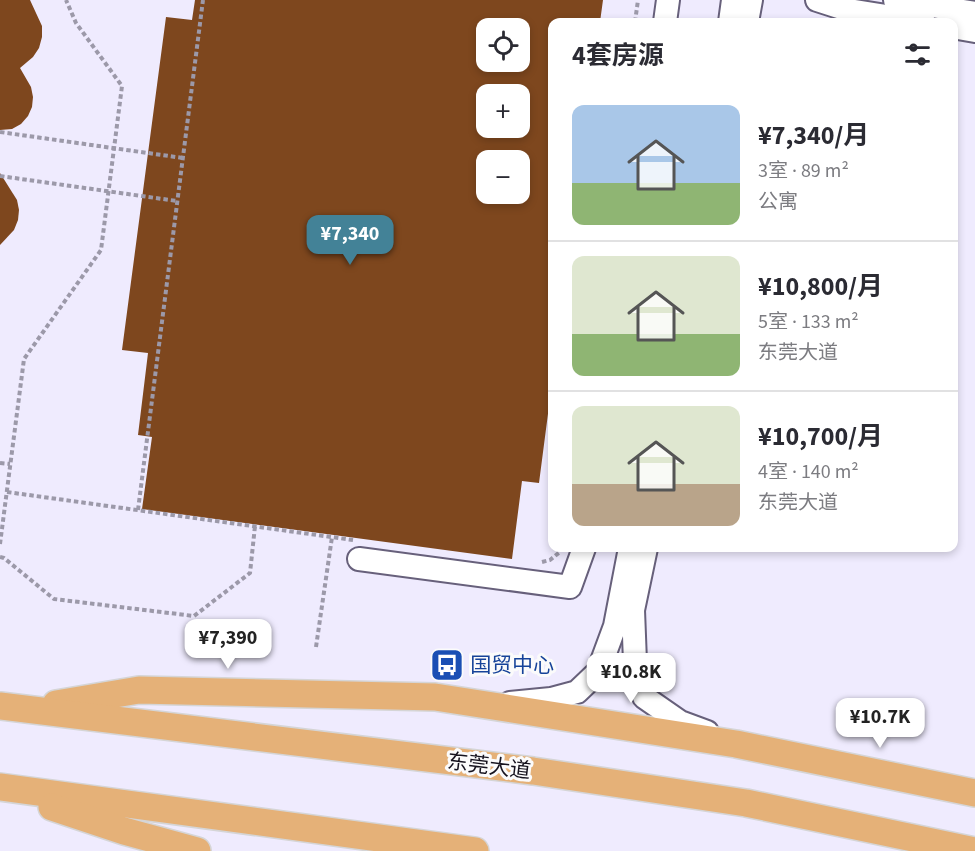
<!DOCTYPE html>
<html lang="zh">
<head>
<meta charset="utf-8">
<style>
	body { margin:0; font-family:"Source Sans 3","Noto Sans SC",sans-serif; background:#f7f7f7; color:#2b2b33; height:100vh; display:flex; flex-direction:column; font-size:22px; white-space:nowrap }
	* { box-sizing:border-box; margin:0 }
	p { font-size:20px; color:#7c7c81 }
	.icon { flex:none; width:33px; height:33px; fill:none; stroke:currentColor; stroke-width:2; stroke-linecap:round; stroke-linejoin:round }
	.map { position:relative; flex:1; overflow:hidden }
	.details { position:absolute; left:548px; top:18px; width:410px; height:534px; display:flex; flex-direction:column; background:#fff; border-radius:12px; box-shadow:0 3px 9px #0003 }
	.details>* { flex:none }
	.buttons { position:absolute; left:476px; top:18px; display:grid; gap:12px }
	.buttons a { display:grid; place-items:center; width:54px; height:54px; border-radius:12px; background:#fff; box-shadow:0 3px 9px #0003; font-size:30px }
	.price { position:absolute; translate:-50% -51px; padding:0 14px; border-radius:12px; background:#fff; color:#222; font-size:20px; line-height:39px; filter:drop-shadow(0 2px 3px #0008) }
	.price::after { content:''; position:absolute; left:50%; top:36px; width:18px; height:14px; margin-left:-9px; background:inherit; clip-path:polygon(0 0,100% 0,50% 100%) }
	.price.on { background:#438297; color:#fff }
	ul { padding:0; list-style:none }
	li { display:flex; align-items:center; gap:18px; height:150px; padding:0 24px }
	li+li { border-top:2px solid #e1e1e2 }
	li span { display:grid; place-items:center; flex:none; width:168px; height:120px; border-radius:12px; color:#555 }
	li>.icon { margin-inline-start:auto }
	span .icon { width:72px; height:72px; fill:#fffc; stroke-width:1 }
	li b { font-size:26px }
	h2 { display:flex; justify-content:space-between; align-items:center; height:72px; padding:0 24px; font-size:26px }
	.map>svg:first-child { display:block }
	.building { fill:#7e471e; fill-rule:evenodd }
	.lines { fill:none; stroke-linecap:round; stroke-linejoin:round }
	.minor-casing { stroke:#67607b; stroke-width:26 }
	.major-casing { stroke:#d5d5d6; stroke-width:30 }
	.path { stroke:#9c99a9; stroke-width:4; stroke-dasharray:4.5 3; stroke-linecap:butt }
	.minor { stroke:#fff; stroke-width:22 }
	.major { stroke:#e5b178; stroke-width:27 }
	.labels { text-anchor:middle; stroke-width:6; stroke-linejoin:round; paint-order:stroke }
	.transit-label { font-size:21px; fill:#164399; stroke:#fbfbfb; text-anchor:start }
	.street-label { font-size:21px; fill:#16131e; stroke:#fbfbfb }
</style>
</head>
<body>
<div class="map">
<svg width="975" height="851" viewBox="0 0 975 851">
	<rect width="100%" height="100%" fill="#efebfe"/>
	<g class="building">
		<path d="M 0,0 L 30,0 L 42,26 L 42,37 L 39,48 L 33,57 L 20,68 L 31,87 L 33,97 L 32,107 L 28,116 L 21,124 L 12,129 L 0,130 Z"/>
		<path d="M 195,0 L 603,0 L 600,22 L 552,22 L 552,406 L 549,406 L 539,483 L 522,481 L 512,559 L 142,509 L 152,437 L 138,435 L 148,353 L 122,350 L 166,17 L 192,20 ZM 486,28 L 519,28 L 519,62 L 486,62 ZM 486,94 L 519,94 L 519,128 L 486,128 ZM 486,160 L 519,160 L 519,194 L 486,194 Z"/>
		<path d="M 0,173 L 17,200 L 19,210 L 18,220 L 14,230 L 0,245 Z"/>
	</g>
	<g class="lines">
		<g class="minor-casing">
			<g id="minor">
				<path d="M 817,0 L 848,10 L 924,22"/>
				<path d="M 895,0 L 975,13"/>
				<path d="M 665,22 L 668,0"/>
				<path d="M 730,22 L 733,0"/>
				<path d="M 747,22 L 751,0"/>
				<path d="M 952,27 L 975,31"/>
				<path d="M 646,548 L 633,610 L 635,662 L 644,697 L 680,722 L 707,732"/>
				<path d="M 359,559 L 570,587 L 584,548"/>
				<path d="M 510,703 L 551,699 L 577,692 L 598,672 L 615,626 L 630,548"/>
			</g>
		</g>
		<g class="major-casing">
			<g id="major">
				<path d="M 56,704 L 139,690 L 435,697 L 736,744 L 975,793"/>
				<path d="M 0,706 L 533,771 L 746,803 L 975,851"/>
				<path d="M 0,787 L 475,851"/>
				<path d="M 52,807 L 124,831 L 197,851"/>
			</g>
		</g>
		<g class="path">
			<path d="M 635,22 L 638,0"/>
			<path d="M 0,132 L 183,158"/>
			<path d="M 0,176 L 177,201"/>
			<path d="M 0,463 L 10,464"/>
			<path d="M 7,492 L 353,540"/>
			<path d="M 138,510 L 203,0"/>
			<path d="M 0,544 L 24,359 L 101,250 L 122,86 L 76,23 L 66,0"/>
			<path d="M 0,557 L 4,558 L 54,599 L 194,616 L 250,573 L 255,526"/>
			<path d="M 542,562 L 550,560 L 561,551"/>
			<path d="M 316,647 L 332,537"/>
		</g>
		<use href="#minor" class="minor"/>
		<use href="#major" class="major"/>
	</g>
	<defs>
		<g id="bus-square" transform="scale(1.725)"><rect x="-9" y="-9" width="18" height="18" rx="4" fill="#1a4fb4" stroke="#fbfbfb"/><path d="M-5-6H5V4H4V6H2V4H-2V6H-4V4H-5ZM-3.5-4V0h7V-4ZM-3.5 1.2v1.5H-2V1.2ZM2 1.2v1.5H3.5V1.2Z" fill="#fff"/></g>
	</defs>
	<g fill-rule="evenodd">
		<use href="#bus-square" x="447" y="665"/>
	</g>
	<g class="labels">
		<g class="transit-label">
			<text x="470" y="672">国贸中心</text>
		</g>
		<g class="street-label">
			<text transform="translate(489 766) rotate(7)" y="7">东莞大道</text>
		</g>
	</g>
</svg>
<div class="buttons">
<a><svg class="icon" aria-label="locate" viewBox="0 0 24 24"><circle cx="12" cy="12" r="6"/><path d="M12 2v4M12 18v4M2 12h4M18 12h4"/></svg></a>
<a>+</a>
<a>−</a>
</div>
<b class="price on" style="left:350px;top:266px">¥7,340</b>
<b class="price" style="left:228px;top:670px">¥7,390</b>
<b class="price" style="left:631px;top:704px">¥10.8K</b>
<b class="price" style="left:880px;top:749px">¥10.7K</b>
<section class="details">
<h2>4套房源<svg class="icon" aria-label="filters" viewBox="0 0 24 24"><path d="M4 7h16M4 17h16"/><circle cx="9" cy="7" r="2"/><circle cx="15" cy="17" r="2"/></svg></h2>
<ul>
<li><span style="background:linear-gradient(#a9c7e8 65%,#8fb573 0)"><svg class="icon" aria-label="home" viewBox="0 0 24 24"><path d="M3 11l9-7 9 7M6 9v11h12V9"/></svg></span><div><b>¥7,340/月</b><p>3室 · 89 m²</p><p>公寓</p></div></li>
<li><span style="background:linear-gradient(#dfe7d0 65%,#8fb573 0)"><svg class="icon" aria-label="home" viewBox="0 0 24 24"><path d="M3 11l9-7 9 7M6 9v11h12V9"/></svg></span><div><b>¥10,800/月</b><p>5室 · 133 m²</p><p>东莞大道</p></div></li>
<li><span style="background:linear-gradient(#dfe7d0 65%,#b9a48a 0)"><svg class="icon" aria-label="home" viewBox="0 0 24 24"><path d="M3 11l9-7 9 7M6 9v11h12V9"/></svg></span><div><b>¥10,700/月</b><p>4室 · 140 m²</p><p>东莞大道</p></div></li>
</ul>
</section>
</div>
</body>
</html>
